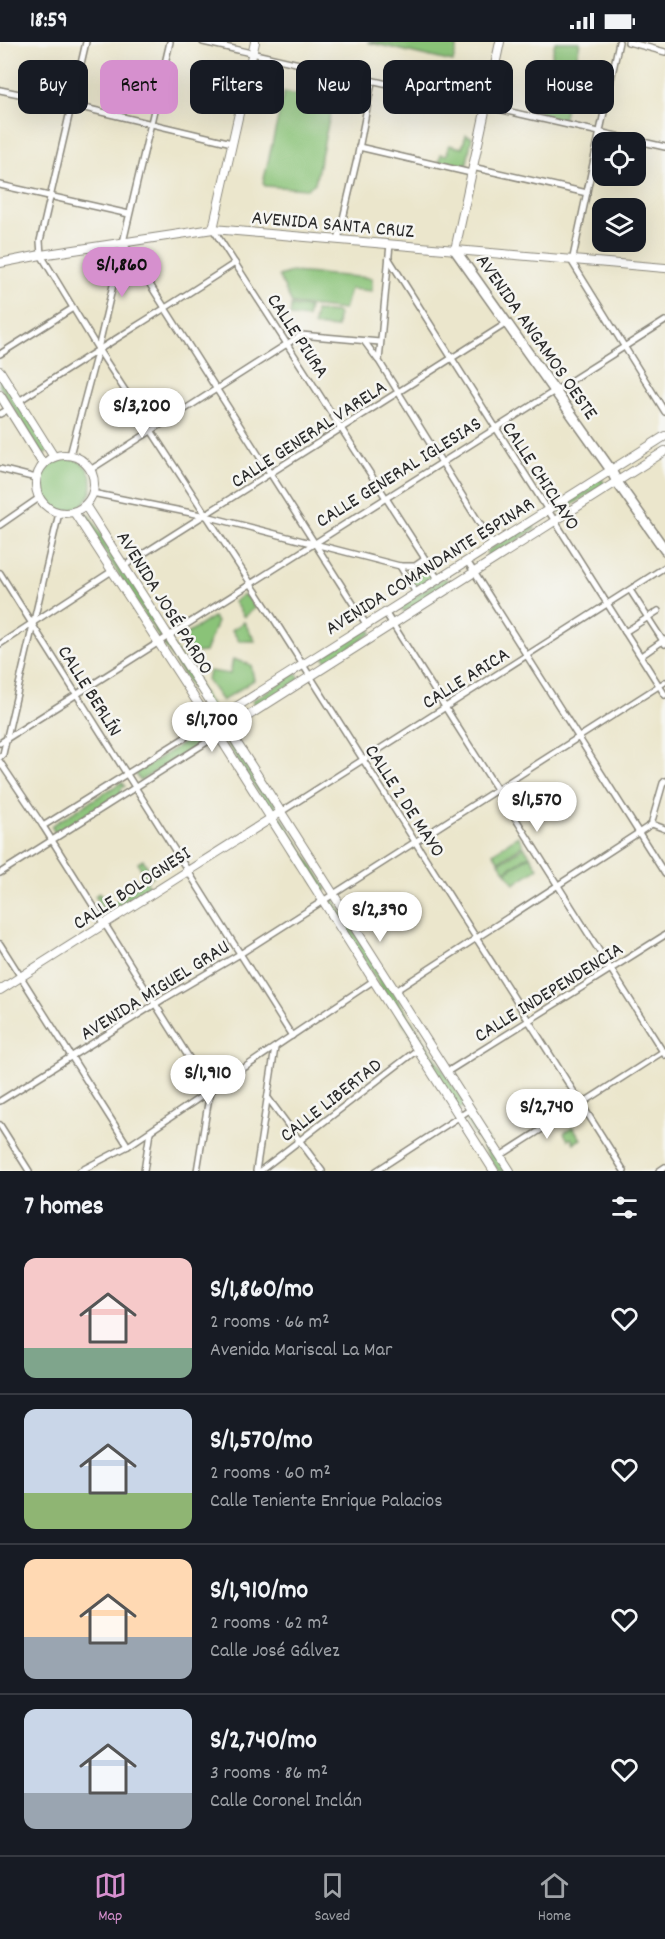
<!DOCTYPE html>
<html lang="en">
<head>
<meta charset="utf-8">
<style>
	body { margin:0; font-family:Dekko,sans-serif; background:#20242c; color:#f1f3f6; height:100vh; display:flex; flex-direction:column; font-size:22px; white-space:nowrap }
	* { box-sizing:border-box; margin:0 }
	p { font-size:20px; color:#9ea1a6 }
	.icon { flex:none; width:33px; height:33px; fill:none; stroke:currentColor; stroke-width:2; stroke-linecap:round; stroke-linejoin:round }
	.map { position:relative; height:1129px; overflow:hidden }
	.drawer { display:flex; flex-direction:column; background:#171b24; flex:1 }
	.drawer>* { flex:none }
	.banner { position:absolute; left:18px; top:18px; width:630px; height:54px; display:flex; gap:12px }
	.buttons { position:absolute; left:592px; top:90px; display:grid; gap:12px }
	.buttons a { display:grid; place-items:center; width:54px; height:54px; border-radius:12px; background:#171b24; box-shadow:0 6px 24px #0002; font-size:30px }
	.price { position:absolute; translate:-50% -51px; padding:0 14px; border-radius:21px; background:#fff; color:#222; font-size:20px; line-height:39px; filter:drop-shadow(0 2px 3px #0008) }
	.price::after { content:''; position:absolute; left:50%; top:36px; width:18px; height:14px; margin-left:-9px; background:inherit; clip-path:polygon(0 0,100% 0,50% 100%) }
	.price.current { background:#d690ce; color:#111 }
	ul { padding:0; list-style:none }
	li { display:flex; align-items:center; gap:18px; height:150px; padding:0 24px }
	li+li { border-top:2px solid #363941 }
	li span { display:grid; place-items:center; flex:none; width:168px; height:120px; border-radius:12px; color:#555 }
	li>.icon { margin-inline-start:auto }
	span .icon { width:72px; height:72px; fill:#fffc; stroke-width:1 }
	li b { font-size:26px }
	h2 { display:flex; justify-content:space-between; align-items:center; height:72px; padding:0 24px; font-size:26px }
	.tag { padding:0 21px; border-radius:12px; background:#171b24; box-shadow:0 6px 24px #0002; font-size:21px; line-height:54px }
	.tag.current { background:#d690ce; color:#111 }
	.status { display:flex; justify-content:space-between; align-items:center; height:42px; padding:0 30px; background:#171b24; direction:ltr }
	.status svg { height:16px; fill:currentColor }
	.tab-bar { display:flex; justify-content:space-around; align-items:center; height:84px; border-top:2px solid #363941; background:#171b24; font-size:16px; color:#9ea1a6 }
	.tab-bar a { display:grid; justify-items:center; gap:3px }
	.tab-bar .current { color:#d690ce }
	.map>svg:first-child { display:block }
	.green { fill:#8ac378; stroke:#5a7752; stroke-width:1.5 }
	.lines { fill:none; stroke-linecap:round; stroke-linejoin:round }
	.street-casing { stroke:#8b887c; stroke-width:8 }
	.secondary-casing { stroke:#8b887c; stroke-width:10 }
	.primary-casing { stroke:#8b887c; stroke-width:12 }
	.street { stroke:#fff; stroke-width:5 }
	.secondary { stroke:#fff; stroke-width:8 }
	.primary { stroke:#fff; stroke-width:9 }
	.labels { text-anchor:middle; stroke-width:5; stroke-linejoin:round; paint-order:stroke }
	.street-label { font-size:20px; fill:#2b2b2b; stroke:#f6f6f2 }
</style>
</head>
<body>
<div class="status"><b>18:59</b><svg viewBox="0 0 49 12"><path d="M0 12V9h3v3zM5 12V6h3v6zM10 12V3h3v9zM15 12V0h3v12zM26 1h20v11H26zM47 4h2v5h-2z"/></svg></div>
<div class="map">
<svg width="665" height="1129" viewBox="0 0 665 1129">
	<rect width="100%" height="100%" fill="#f6f6f2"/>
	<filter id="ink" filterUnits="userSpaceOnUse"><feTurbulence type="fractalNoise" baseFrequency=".0167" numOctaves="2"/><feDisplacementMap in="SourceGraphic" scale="12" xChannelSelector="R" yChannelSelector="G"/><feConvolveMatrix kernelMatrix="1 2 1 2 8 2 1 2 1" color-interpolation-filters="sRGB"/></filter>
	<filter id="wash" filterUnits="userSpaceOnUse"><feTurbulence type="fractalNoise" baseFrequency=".008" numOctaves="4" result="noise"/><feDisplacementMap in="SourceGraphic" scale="24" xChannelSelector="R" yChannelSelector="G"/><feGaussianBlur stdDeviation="1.35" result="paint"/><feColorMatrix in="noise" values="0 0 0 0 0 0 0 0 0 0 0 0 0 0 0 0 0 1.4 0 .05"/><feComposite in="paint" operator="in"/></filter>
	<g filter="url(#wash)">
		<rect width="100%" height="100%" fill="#ebe6cc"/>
		<g class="green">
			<path d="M 367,0 L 458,0 L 453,20 Z"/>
			<path d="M 555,0 L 580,0 L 563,79 L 539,74 Z"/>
			<path d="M 284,50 L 331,61 L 332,64 L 315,141 L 307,147 L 265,144 L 263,141 Z"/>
			<path d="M 466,93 L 472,95 L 466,126 L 439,120 L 441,112 L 447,113 L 449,103 L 462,106 Z"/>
			<path d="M 291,230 L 372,236 L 372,249 L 350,247 L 344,268 L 292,262 L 279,234 Z"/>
			<path d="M 291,264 L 309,266 L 307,276 L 290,274 Z"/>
			<path d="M 315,269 L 338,271 L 337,286 L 314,284 Z"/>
			<path d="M 0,329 L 50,407 L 43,413 L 0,344 Z"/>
			<circle cx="65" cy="442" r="27"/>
			<path d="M 601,436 L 605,442 L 559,471 L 555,465 Z"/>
			<path d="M 88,472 L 213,666 L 207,670 L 83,476 Z"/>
			<path d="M 531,481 L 535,487 L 490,516 L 486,510 Z"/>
			<path d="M 423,519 L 432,532 L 431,537 L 417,545 L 414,545 L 405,530 Z"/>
			<path d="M 445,535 L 449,542 L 404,570 L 400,564 Z"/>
			<path d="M 242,553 L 248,555 L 255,566 L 244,575 L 234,560 Z"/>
			<path d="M 213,575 L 217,580 L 205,610 L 192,611 L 182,595 Z"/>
			<path d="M 244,580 L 255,599 L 239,599 L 232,588 Z"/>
			<path d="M 368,585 L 372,591 L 327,620 L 323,614 Z"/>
			<path d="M 233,617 L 251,623 L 254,638 L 222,659 L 207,638 L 209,629 L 230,632 Z"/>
			<path d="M 296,631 L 300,637 L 256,665 L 252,659 Z"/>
			<path d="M 204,688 L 209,696 L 140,739 L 135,731 Z"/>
			<path d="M 228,692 L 277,765 L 274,769 L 270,769 L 224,697 Z"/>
			<path d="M 122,740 L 125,744 L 121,747 L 121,752 L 56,792 L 51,784 Z"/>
			<path d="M 281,774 L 327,847 L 325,849 L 320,849 L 276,779 Z"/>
			<path d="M 518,794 L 523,803 L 499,819 L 493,811 Z"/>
			<path d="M 524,805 L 530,813 L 505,829 L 499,821 Z"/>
			<path d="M 530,814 L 538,826 L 514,842 L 506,830 Z"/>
			<path d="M 143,818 L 153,834 L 146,839 L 149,844 L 109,869 L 104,868 L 95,854 L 99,851 L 108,864 L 129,851 L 127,847 L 131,844 L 133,847 L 139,844 L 137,840 L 145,834 L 138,821 Z"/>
			<path d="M 331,857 L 333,857 L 465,1062 L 462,1066 L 458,1067 L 328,861 Z"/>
			<path d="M 469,1075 L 471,1075 L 508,1129 L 498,1129 L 466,1079 Z"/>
			<path d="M 573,1085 L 581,1097 L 574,1101 L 571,1096 L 568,1098 L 564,1091 Z"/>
		</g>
	</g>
	<g filter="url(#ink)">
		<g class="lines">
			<g class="street-casing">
				<g id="street">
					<path d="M 86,0 L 40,199 L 41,213 L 98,307 L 270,571 L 624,1129"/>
					<path d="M 203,0 L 665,105"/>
					<path d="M 619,0 L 572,220 L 665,370"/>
					<path d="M 628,0 L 665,10"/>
					<path d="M 0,48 L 72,63 L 232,101"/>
					<path d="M 359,105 L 471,131"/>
					<path d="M 472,125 L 587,151"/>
					<path d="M 0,143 L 129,172"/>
					<path d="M 213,187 L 438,537"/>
					<path d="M 338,198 L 357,117 L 372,40"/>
					<path d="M 123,200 L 366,582"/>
					<path d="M 390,202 L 379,319 L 493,503"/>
					<path d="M 389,217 L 665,653"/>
					<path d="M 364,299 L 378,318"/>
					<path d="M 0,312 L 73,266"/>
					<path d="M 19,359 C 90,312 164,268 235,221"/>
					<path d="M 0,372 L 9,367"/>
					<path d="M 70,413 L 98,307 L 170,0"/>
					<path d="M 0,427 L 36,436"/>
					<path d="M 90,428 L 301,293 L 380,300"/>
					<path d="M 92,451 L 206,474 L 400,524 L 415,524 L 425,517"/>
					<path d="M 0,483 L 39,456"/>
					<path d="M 467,519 L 665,832"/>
					<path d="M 124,524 L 507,281"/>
					<path d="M 400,524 L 416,551"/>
					<path d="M 0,531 L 292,994"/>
					<path d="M 630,548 L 665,602"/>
					<path d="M 385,570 L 665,1013"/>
					<path d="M 625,590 L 658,569"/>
					<path d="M 0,602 L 112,529"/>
					<path d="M 641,614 L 664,598"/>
					<path d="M 0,701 L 665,279"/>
					<path d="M 0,715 L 3,712 L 59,471"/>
					<path d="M 0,720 L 43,784 L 210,1049 L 197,1129"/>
					<path d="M 281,770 L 665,525"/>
					<path d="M 652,782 L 652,779 L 663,741 L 665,739"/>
					<path d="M 652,782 L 665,787"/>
					<path d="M 43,784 L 210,680"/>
					<path d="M 0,831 L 218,693"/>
					<path d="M 0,902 L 128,1104"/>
					<path d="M 395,949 L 652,782"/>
					<path d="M 447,1030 L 665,893"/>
					<path d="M 268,1056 L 322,1129"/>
					<path d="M 0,1059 L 165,956 L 240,912 L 665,640"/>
					<path d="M 0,1083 L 29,1129"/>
					<path d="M 500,1114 L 664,1009"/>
					<path d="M 80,1129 L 128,1104 L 373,939"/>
					<path d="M 144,1129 L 150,1090"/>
					<path d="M 256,1129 L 275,1006"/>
					<path d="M 260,1129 L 417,1008"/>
					<path d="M 376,1129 L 471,1067"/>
					<path d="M 659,1129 L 665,1125"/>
				</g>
			</g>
			<g class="secondary-casing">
				<g id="secondary">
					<path d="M 213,187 L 255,0"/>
					<path d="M 455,208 L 500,0"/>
					<path d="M 0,221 L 41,213 L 213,187 L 665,226"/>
					<path d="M 0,329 L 54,415"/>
					<path d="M 0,353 L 43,422"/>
					<circle cx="65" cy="442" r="29"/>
					<path d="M 85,463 L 510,1129"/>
					<path d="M 74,470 L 210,680 L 494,1129"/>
					<path d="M 217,677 L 665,394"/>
					<path d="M 218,693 L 665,409"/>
					<path d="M 0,948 L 281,770"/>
				</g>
			</g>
			<g class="primary-casing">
				<path id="primary" d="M 455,208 L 611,428 L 617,440 L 665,508"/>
			</g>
			<use href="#street" class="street"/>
			<use href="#secondary" class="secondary"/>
			<use href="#primary" class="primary"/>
		</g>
	</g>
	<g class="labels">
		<g class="street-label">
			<text transform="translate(333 181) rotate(5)" y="7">AVENIDA SANTA CRUZ</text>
			<text transform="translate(299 293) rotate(57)" y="7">CALLE PIURA</text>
			<text transform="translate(538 294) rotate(55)" y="7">AVENIDA ANGAMOS OESTE</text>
			<text transform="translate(308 391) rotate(-33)" y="7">CALLE GENERAL VARELA</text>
			<text transform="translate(398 429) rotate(-32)" y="7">CALLE GENERAL IGLESIAS</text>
			<text transform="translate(542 433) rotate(57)" y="7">CALLE CHICLAYO</text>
			<text transform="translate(429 523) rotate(-32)" y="7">AVENIDA COMANDANTE ESPINAR</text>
			<text transform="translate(166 560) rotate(58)" y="7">AVENIDA JOSÉ PARDO</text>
			<text transform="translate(465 635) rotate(-32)" y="7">CALLE ARICA</text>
			<text transform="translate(91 648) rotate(58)" y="7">CALLE BERLÍN</text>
			<text transform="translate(406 758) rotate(57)" y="7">CALLE 2 DE MAYO</text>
			<text transform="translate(131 845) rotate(-33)" y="7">CALLE BOLOGNESI</text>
			<text transform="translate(154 947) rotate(-32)" y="7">AVENIDA MIGUEL GRAU</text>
			<text transform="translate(548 949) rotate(-32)" y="7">CALLE INDEPENDENCIA</text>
			<text transform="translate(330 1057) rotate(-38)" y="7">CALLE LIBERTAD</text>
		</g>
	</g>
</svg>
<div class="buttons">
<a><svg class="icon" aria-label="locate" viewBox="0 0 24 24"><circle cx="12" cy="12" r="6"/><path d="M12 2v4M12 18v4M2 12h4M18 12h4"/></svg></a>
<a><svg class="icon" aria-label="layers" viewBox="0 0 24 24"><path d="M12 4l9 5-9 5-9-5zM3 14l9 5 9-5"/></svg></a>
</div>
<b class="price current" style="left:122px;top:256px">S/1,860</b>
<b class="price" style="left:142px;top:397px">S/3,200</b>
<b class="price" style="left:212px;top:711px">S/1,700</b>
<b class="price" style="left:537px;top:791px">S/1,570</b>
<b class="price" style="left:380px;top:901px">S/2,390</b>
<b class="price" style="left:208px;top:1064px">S/1,910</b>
<b class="price" style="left:547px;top:1098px">S/2,740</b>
<div class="banner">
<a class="tag">Buy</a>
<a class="tag current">Rent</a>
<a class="tag">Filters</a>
<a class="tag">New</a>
<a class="tag">Apartment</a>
<a class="tag">House</a>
</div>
</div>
<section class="drawer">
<h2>7 homes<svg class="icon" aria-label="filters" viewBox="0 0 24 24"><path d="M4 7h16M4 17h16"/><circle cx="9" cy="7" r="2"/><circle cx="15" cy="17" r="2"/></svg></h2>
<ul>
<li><span style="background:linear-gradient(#f6c9c9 75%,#7fa58c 0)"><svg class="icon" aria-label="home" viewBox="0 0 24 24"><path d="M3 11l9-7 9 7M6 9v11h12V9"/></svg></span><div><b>S/1,860/mo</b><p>2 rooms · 66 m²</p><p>Avenida Mariscal La Mar</p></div><svg class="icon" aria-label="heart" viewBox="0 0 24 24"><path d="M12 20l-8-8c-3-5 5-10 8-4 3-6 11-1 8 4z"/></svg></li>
<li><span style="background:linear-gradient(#c9d6e8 70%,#8fb573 0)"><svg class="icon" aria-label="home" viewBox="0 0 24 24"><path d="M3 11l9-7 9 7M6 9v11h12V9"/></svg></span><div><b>S/1,570/mo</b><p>2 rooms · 60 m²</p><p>Calle Teniente Enrique Palacios</p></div><svg class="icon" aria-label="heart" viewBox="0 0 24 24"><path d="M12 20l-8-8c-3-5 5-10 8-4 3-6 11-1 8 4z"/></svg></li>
<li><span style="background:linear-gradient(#ffd9b3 65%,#9aa5b1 0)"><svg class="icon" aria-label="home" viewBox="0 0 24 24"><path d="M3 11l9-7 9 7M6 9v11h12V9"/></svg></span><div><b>S/1,910/mo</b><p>2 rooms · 62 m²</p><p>Calle José Gálvez</p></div><svg class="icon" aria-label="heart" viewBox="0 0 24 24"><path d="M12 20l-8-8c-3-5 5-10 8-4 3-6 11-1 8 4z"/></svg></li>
<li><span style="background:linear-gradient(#c9d6e8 70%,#9aa5b1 0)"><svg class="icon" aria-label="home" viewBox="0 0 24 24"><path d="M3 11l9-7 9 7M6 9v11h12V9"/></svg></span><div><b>S/2,740/mo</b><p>3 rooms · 86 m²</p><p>Calle Coronel Inclán</p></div><svg class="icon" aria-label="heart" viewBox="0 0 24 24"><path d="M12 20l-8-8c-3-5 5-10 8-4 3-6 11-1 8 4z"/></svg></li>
</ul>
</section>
<nav class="tab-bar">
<a class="current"><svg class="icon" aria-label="map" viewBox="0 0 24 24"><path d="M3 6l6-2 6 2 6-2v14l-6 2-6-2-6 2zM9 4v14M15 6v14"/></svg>Map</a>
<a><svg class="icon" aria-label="saved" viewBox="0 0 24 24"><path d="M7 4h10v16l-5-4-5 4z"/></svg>Saved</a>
<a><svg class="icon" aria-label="home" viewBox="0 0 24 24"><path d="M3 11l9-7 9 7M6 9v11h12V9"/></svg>Home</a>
</nav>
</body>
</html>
